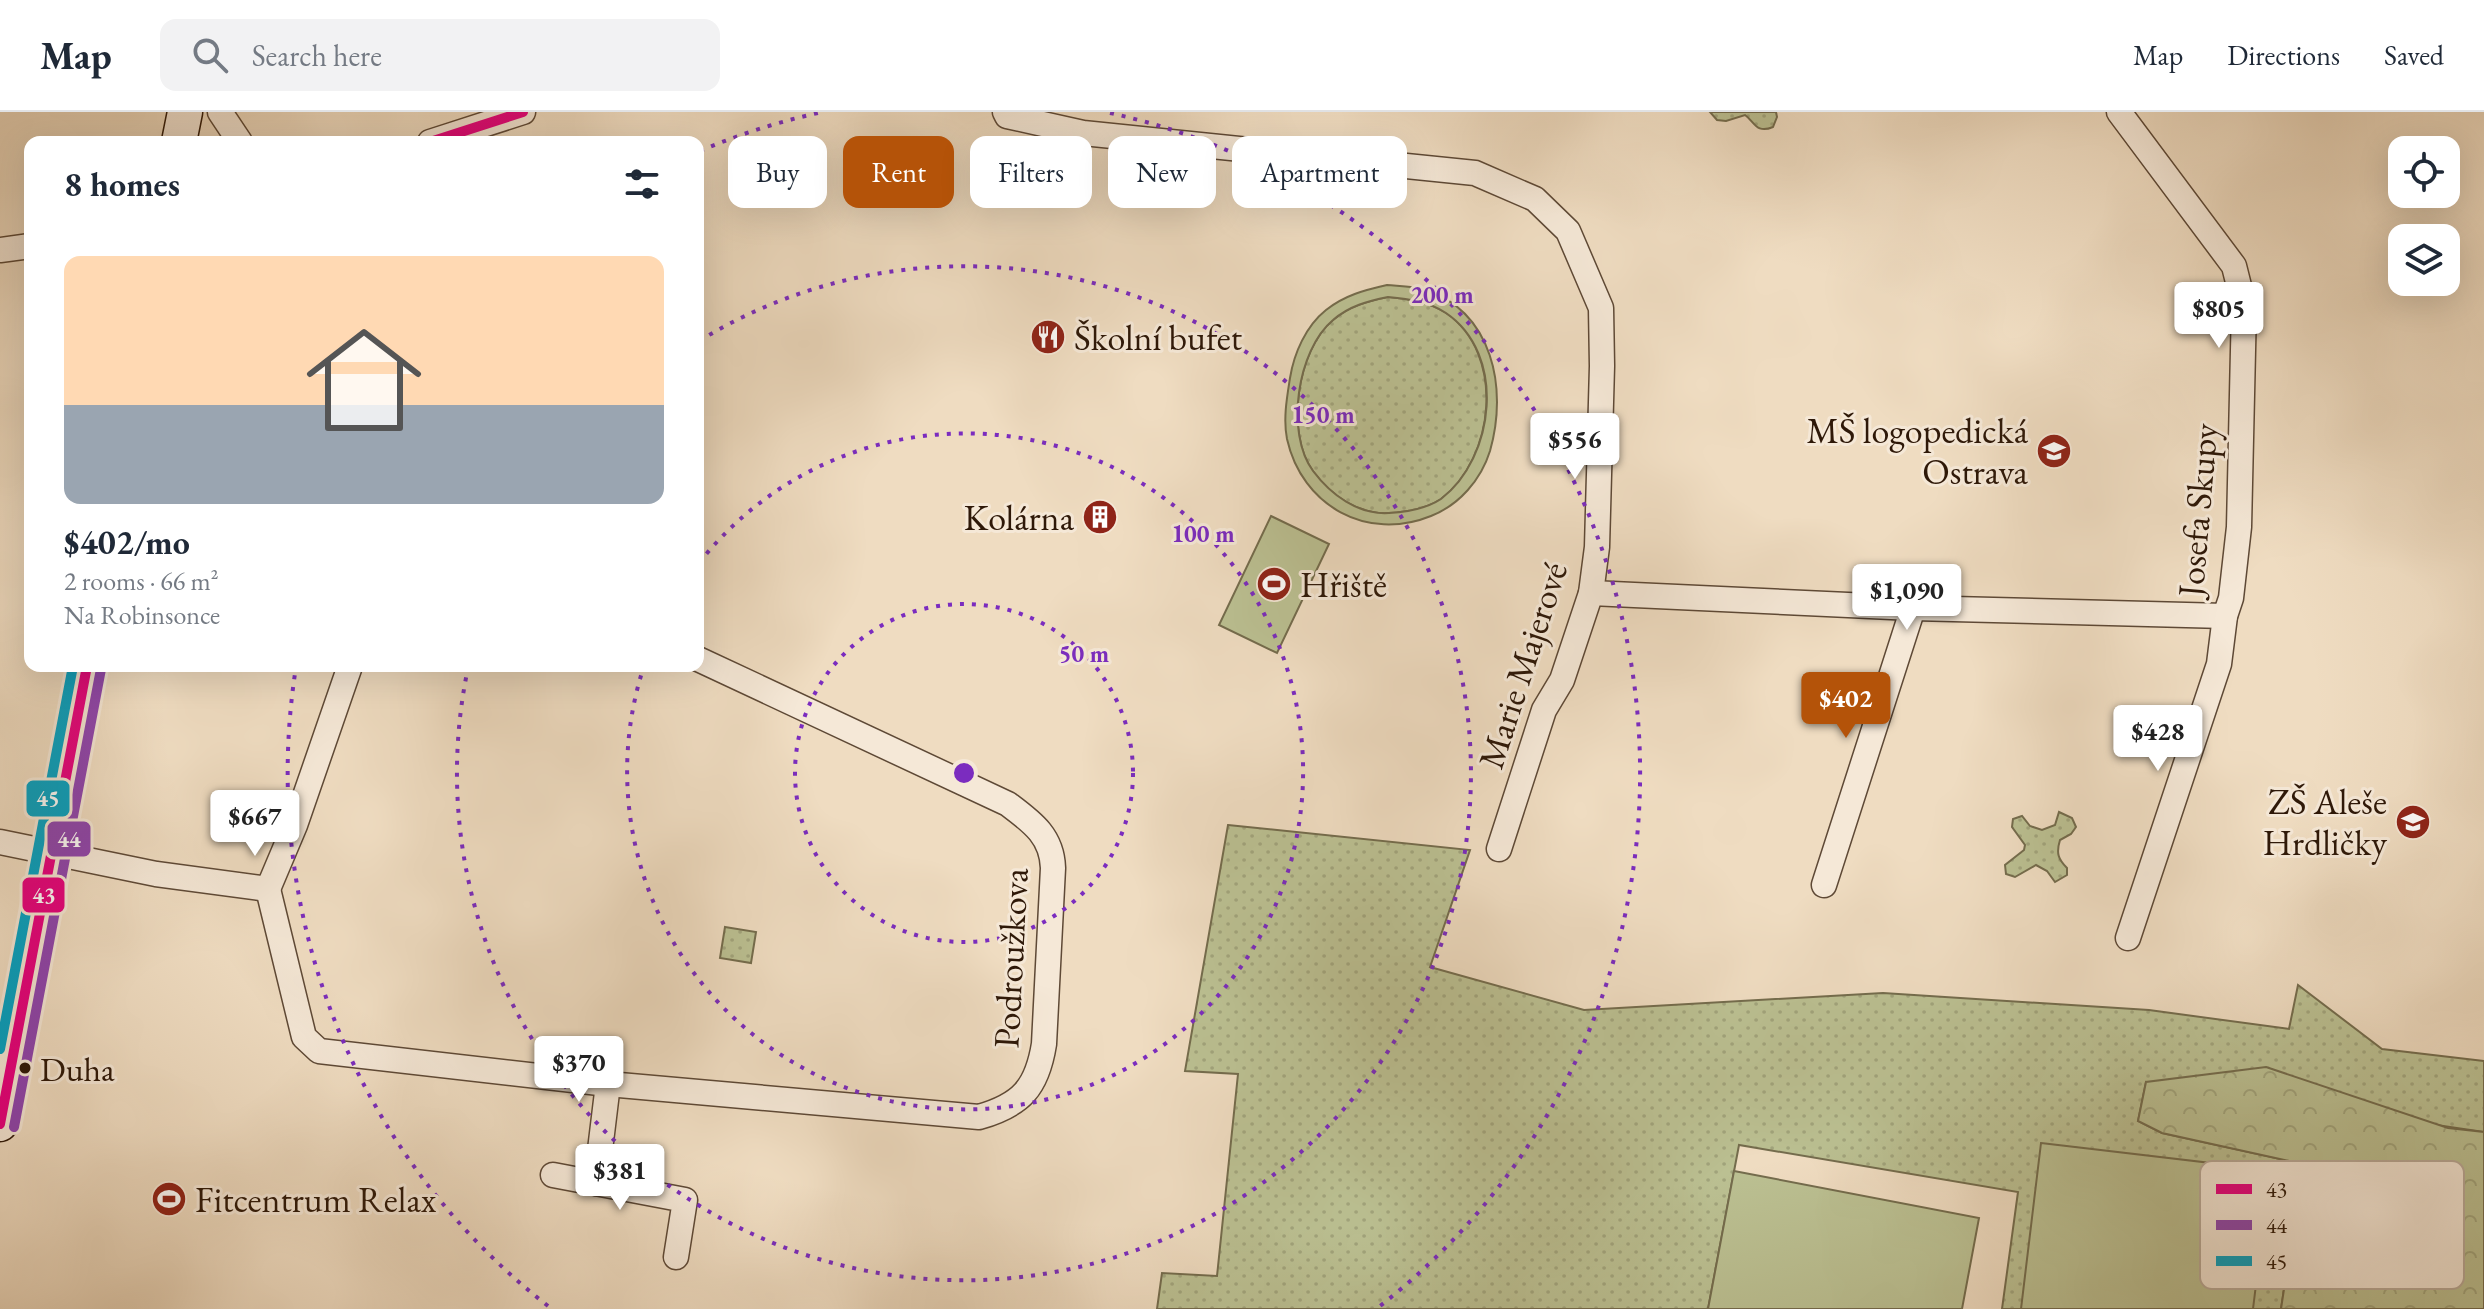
<!DOCTYPE html>
<html lang="en">
<head>
<meta charset="utf-8">
<style>
	body { margin:0; font-family:"EB Garamond",serif; background:#f2f2f3; color:#1f2937; height:100vh; display:flex; flex-direction:column; font-size:30px; white-space:nowrap }
	* { box-sizing:border-box; margin:0 }
	p { font-size:26px; color:#747a83 }
	.icon { flex:none; width:44px; height:44px; fill:none; stroke:currentColor; stroke-width:2; stroke-linecap:round; stroke-linejoin:round }
	.map { position:relative; flex:1; overflow:hidden }
	.details { position:absolute; left:24px; top:24px; width:680px; height:536px; display:flex; flex-direction:column; background:#fff; border-radius:16px; box-shadow:0 8px 32px #0002 }
	.details>* { flex:none }
	.guide { position:absolute; left:728px; top:24px; width:760px; height:72px; display:flex; gap:16px }
	.fabs { position:absolute; left:2388px; top:24px; display:grid; gap:16px }
	.fabs a { display:grid; place-items:center; width:72px; height:72px; border-radius:16px; background:#fff; box-shadow:0 8px 32px #0002; font-size:40px }
	.price { position:absolute; translate:-50% -68px; padding:0 18px; border-radius:8px; background:#fff; color:#222; font-size:26px; line-height:52px; filter:drop-shadow(0 2px 4px #0008) }
	.price::after { content:''; position:absolute; left:50%; top:48px; width:24px; height:18px; margin-left:-12px; background:inherit; clip-path:polygon(0 0,100% 0,50% 100%) }
	.price.active { background:#b45309; color:#fff }
	ul { padding:0; list-style:none }
	li { display:grid; align-content:center; gap:16px; height:424px; padding:0 40px }
	li span { display:grid; place-items:center; height:248px; border-radius:16px; color:#555 }
	li>.icon { margin-inline-start:auto }
	span .icon { width:144px; height:144px; fill:#fffc; stroke-width:1 }
	li b { font-size:34px }
	h2 { display:flex; justify-content:space-between; align-items:center; height:96px; padding:0 40px; font-size:34px }
	.chip { padding:0 28px; border-radius:16px; background:#fff; box-shadow:0 8px 32px #0002; font-size:28px; line-height:72px }
	.chip.active { background:#b45309; color:#fff }
	header { display:flex; align-items:center; gap:48px; box-sizing:border-box; height:112px; padding:0 40px; background:#fff; border-bottom:2px solid #e0e1e3 }
	header strong { font-size:38px }
	nav { display:flex; gap:44px; margin-inline-start:auto; font-size:28px }
	.search { width:560px; height:72px; background:#f2f2f3; display:flex; align-items:center; gap:20px; box-sizing:border-box; padding:0 28px; border-radius:16px; color:#747a83; font-size:30px }
	.map>svg:first-child { display:block }
	.green { fill:url(#green-dots); stroke:#746c4d; stroke-width:2 }
	.forest { fill:url(#forest-crowns); stroke:#746c4d; stroke-width:2 }
	.pitch { fill:#bbc092; stroke:#746c4d; stroke-width:2; fill-rule:evenodd }
	.lines { fill:none; stroke-linecap:round; stroke-linejoin:round }
	.street-casing { stroke:#5e4936; stroke-width:27 }
	.secondary-casing { stroke:#2e1808; stroke-width:37 }
	.street { stroke:#f5e8d7; stroke-width:24 }
	.secondary { stroke:#f5e8d7; stroke-width:34 }
	.bus-1-casing { stroke:#f5e8d7; stroke-width:16 }
	.bus-2-casing { stroke:#f5e8d7; stroke-width:16 }
	.bus-3-casing { stroke:#f5e8d7; stroke-width:16 }
	.bus-1 { stroke:#e5007d; stroke-width:10 }
	.bus-2 { stroke:#8e44ad; stroke-width:10 }
	.bus-3 { stroke:#02a2c4; stroke-width:10 }
	.ring { fill:none; stroke:#7b2cbf; stroke-width:4; stroke-dasharray:4 8 }
	.bus-dot { fill:#2e1808; stroke:#f5e8d7; stroke-width:3 }
	.labels { text-anchor:middle; stroke-width:6; stroke-linejoin:round; paint-order:stroke }
	.bus-label { font-size:34px; fill:#2e1808; stroke:#f5e8d7; text-anchor:start }
	.poi-label { font-size:36px; fill:#2e1808; stroke:#f5e8d7; text-anchor:start }
	.street-label { font-size:36px; fill:#2e1808; stroke:#f5e8d7 }
	.key { fill:#f5e8d7; stroke:#b9aa99; stroke-width:2 }
	.key-label { font-size:22px; fill:#2e1808 }
	.centre { fill:#7b2cbf; stroke:#f5e8d7; stroke-width:4 }
	.ring-label { font-size:24px; text-anchor:middle; font-weight:bold; fill:#7b2cbf; stroke:#f5e8d7; stroke-width:6; stroke-linejoin:round; paint-order:stroke }
	.line-badge { stroke:#f5e8d7; stroke-width:3 }
	.badge-label { font-size:22px; text-anchor:middle; font-weight:bold; fill:#fff }
</style>
</head>
<body>
<header>
<strong>Map</strong>
<div class="search"><svg class="icon" aria-label="search" viewBox="0 0 24 24"><circle cx="10" cy="10" r="6"/><path d="M15 15l6 6"/></svg>Search here</div>
<nav><a>Map</a><a>Directions</a><a>Saved</a></nav>
</header>
<div class="map">
<svg width="2484" height="1197" viewBox="0 0 2484 1197">
	<defs>
		<pattern id="green-dots" width="8" height="8" patternUnits="userSpaceOnUse" patternTransform="scale(2)"><rect width="8" height="8" fill="#bbc092"/><path d="M2 2h.1M6 6h.1" fill="none" stroke="#a1a47c" stroke-width="1.8" stroke-linecap="round"/></pattern>
		<pattern id="forest-crowns" width="20" height="18" patternUnits="userSpaceOnUse" patternTransform="scale(2)"><rect width="20" height="18" fill="#bbc092"/><path d="M2 6a3 3 0 1 1 6 0M12 15a3 3 0 1 1 6 0" fill="none" stroke="#a1a47c"/></pattern>
	</defs>
	<rect width="100%" height="100%" fill="#efdcc1"/>
	<filter id="stains"><feTurbulence type="fractalNoise" baseFrequency=".0025" numOctaves="4"/><feColorMatrix values="0 0 0 0 .2 0 0 0 0 .09 0 0 0 0 .02 0 0 0 .5 -.17"/></filter>
	<radialGradient id="worn" r=".72"><stop offset=".6" stop-color="#630" stop-opacity="0"/><stop offset="1" stop-color="#630" stop-opacity=".3"/></radialGradient>
	<g class="green">
		<path d="M 1710,0 L 1776,0 L 1777,5 L 1773,15 C 1756,22 1755,10 1745,3 L 1726,9 L 1717,8 Z"/>
		<path d="M 1388,185 C 1408,187 1428,189 1446,201 C 1506,242 1495,346 1441,387 C 1426,397 1407,400 1389,401 C 1358,403 1331,383 1313,359 C 1285,321 1297,238 1333,208 C 1349,194 1368,189 1388,185 Z"/>
		<path d="M 2059,700 L 2072,706 L 2076,715 L 2071,722 L 2060,728 C 2056,741 2058,747 2067,756 L 2067,763 L 2055,770 L 2047,759 L 2036,753 L 2015,765 L 2006,762 L 2005,753 L 2024,738 L 2025,733 L 2012,715 L 2013,707 L 2022,704 L 2030,714 L 2042,718 L 2055,713 Z"/>
		<path d="M 1228,713 L 1470,738 L 1430,855 L 1584,898 L 1883,881 L 2149,898 L 2289,917 L 2298,873 L 2382,937 L 2484,949 L 2484,1020 L 2146,970 L 2138,1009 L 2162,1021 L 2303,1052 L 2281,1197 L 2002,1197 L 2018,1080 L 1739,1033 L 1708,1197 L 1157,1197 L 1162,1161 L 1217,1164 L 1238,962 L 1185,959 Z"/>
		<path d="M 725,815 L 756,820 L 751,851 L 720,846 Z"/>
	</g>
	<path class="forest" d="M 2266,955 L 2448,1016 L 2484,1020 L 2484,1197 L 2281,1197 L 2303,1052 L 2162,1021 L 2138,1009 L 2146,970 Z"/>
	<g class="pitch">
		<path d="M 1387,173 C 1399,174 1413,174 1424,177 C 1493,200 1508,276 1490,339 C 1481,368 1459,393 1431,404 C 1367,430 1302,394 1287,327 C 1283,307 1287,285 1290,266 C 1294,241 1306,214 1326,198 C 1345,183 1365,178 1387,173 ZM 1388,185 C 1408,187 1428,189 1446,201 C 1507,242 1495,346 1441,387 C 1426,397 1407,400 1389,401 C 1358,403 1331,383 1313,359 C 1285,321 1297,238 1333,208 C 1349,194 1368,189 1388,185 Z"/>
		<path d="M 1271,404 L 1329,432 L 1277,541 L 1219,513 Z"/>
		<path d="M 2041,1031 L 2270,1058 L 2253,1197 L 2021,1197 Z"/>
		<path d="M 1734,1059 L 1979,1106 L 1962,1197 L 1708,1197 Z"/>
	</g>
	<g class="lines">
		<g class="street-casing">
			<g id="street">
				<path d="M 220,0 L 240,30"/>
				<path d="M 1005,0 L 1007,4 L 1083,21 L 1475,61 L 1535,87 L 1568,119 L 1601,196 L 1602,254 L 1597,435 L 1591,481 L 1562,568 L 1544,598 L 1499,737"/>
				<path d="M 2119,0 L 2234,154 L 2244,194 L 2239,415 L 2231,486 L 2225,504 L 2219,552 L 2128,826"/>
				<path d="M 430,30 L 523,0"/>
				<path d="M 0,138 L 30,134"/>
				<path d="M 1591,481 L 1913,496 L 2225,504"/>
				<path d="M 0,730 L 156,762 L 268,777 L 295,713 L 350,554"/>
				<path d="M 1824,773 L 1913,496"/>
				<path d="M 268,777 L 304,925 L 319,939 L 608,972 L 979,1005 C 1021,993 1037,976 1044,932 L 1053,756 C 1052,724 1032,710 1008,692 L 698,547"/>
				<path d="M 553,1063 L 685,1088 L 676,1145"/>
				<path d="M 596,1071 L 608,972"/>
			</g>
		</g>
		<g class="secondary-casing">
			<g id="secondary">
				<path d="M 179,30 L 185,0"/>
				<path d="M 0,1012 L 87,554"/>
			</g>
		</g>
		<use href="#street" class="street"/>
		<use href="#secondary" class="secondary"/>
		<g class="bus-1-casing">
			<g id="bus-1">
				<path d="M 430,30 L 523,0"/>
				<path d="M 0,1012 L 87,554"/>
			</g>
		</g>
		<g class="bus-2-casing">
			<path id="bus-2" d="M 14,1015 L 101,557"/>
		</g>
		<g class="bus-3-casing">
			<path id="bus-3" d="M 0,937 L 73,554"/>
		</g>
		<use href="#bus-1" class="bus-1"/>
		<use href="#bus-2" class="bus-2"/>
		<use href="#bus-3" class="bus-3"/>
	</g>
	<g class="ring">
		<circle cx="964" cy="661" r="169"/>
		<path d="M699 451A338 338 0 1 1 643 557"/>
		<path d="M699 229A507 507 0 1 1 468 556"/>
		<path d="M548 1194A676 676 0 0 1 296 555M700 39A676 676 0 0 1 818 1M1110 1A676 676 0 0 1 1380 1194"/>
	</g>
	<defs>
		<g id="restaurant-disc" transform="scale(1.8)"><circle r="9.5" fill="#8f2418" stroke="#f5e8d7"/><path d="M-5-6h1v4h1v-4h1v4h1v-4h1v5L-1.5 .5V6h-2V.5L-5-1ZM5-6V6H3V1.5H1.5Q1.5-4 5-6Z" fill="#fff"/></g>
		<g id="school-disc" transform="scale(1.8)"><circle r="9.5" fill="#8f2418" stroke="#f5e8d7"/><path d="M0-5L7-2L0 1L-7-2ZM-4 1L0 2.5L4 1V4Q0 6-4 4Z" fill="#fff"/></g>
		<g id="building-disc" transform="scale(1.8)"><circle r="9.5" fill="#8f2418" stroke="#f5e8d7"/><path d="M-4-6H4V6H1V3H-1V6H-4ZM-2.5-4.3h1.7v1.8h-1.7ZM.8-4.3h1.7v1.8H.8ZM-2.5-1h1.7V.8h-1.7ZM.8-1h1.7V.8H.8Z" fill="#fff"/></g>
		<g id="stadium-disc" transform="scale(1.8)"><circle r="9.5" fill="#8f2418" stroke="#f5e8d7"/><path d="M0-5a6.5 5 0 1 0 0 10a6.5 5 0 1 0 0-10ZM-3.5-1.8h7v3.6h-7Z" fill="#fff"/></g>
	</defs>
	<g fill-rule="evenodd">
		<use href="#restaurant-disc" x="1048" y="225"/>
		<use href="#school-disc" x="2054" y="339"/>
		<use href="#building-disc" x="1100" y="405"/>
		<use href="#stadium-disc" x="1274" y="472"/>
		<use href="#school-disc" x="2413" y="710"/>
		<use href="#stadium-disc" x="169" y="1087"/>
	</g>
	<circle class="bus-dot" cx="25" cy="956" r="7"/>
	<g class="labels">
		<g class="bus-label">
			<text x="40" y="969">Duha</text>
		</g>
		<g class="poi-label">
			<text x="1074" y="238">Školní bufet</text>
			<text x="2028" y="331" text-anchor="end">MŠ logopedická<tspan x="2028" dy="41">Ostrava</tspan></text>
			<text x="1074" y="418" text-anchor="end">Kolárna</text>
			<text x="1300" y="485">Hřiště</text>
			<text x="2387" y="702" text-anchor="end">ZŠ Aleše<tspan x="2387" dy="41">Hrdličky</tspan></text>
			<text x="195" y="1100">Fitcentrum Relax</text>
		</g>
		<g class="street-label">
			<text transform="translate(2197 398) rotate(-85)" y="13">Josefa Skupy</text>
			<text transform="translate(1522 553) rotate(-72)" y="13">Marie Majerové</text>
			<text transform="translate(1010 846) rotate(-87)" y="13">Podroužkova</text>
		</g>
	</g>
	<rect x="2200" y="1049" width="264" height="128" rx="12" class="key"/>
	<rect x="2216" y="1072" width="36" height="10" fill="#e5007d"/>
	<rect x="2216" y="1108" width="36" height="10" fill="#8e44ad"/>
	<rect x="2216" y="1144" width="36" height="10" fill="#02a2c4"/>
	<g class="key-label">
		<text x="2266" y="1085">43</text>
		<text x="2266" y="1121">44</text>
		<text x="2266" y="1157">45</text>
	</g>
	<circle cx="964" cy="661" r="12" class="centre"/>
	<g class="ring-label">
		<text x="1442" y="191">200 m</text>
		<text x="1323" y="311">150 m</text>
		<text x="1203" y="430">100 m</text>
		<text x="1084" y="550">50 m</text>
	</g>
	<g class="line-badge">
		<rect x="25" y="667" width="46" height="39" rx="8" fill="#02a2c4"/>
		<rect x="46" y="708" width="46" height="38" rx="8" fill="#8e44ad"/>
		<rect x="21" y="764" width="45" height="38" rx="8" fill="#e5007d"/>
	</g>
	<g class="badge-label">
		<text x="48" y="694">45</text>
		<text x="69" y="735">44</text>
		<text x="44" y="791">43</text>
	</g>
	<rect width="100%" height="100%" filter="url(#stains)"/>
	<rect width="100%" height="100%" fill="url(#worn)"/>
</svg>
<div class="fabs">
<a><svg class="icon" aria-label="locate" viewBox="0 0 24 24"><circle cx="12" cy="12" r="6"/><path d="M12 2v4M12 18v4M2 12h4M18 12h4"/></svg></a>
<a><svg class="icon" aria-label="layers" viewBox="0 0 24 24"><path d="M12 4l9 5-9 5-9-5zM3 14l9 5 9-5"/></svg></a>
</div>
<b class="price" style="left:2219px;top:238px">$805</b>
<b class="price" style="left:1575px;top:369px">$556</b>
<b class="price" style="left:1907px;top:520px">$1,090</b>
<b class="price active" style="left:1846px;top:628px">$402</b>
<b class="price" style="left:2158px;top:661px">$428</b>
<b class="price" style="left:255px;top:746px">$667</b>
<b class="price" style="left:579px;top:992px">$370</b>
<b class="price" style="left:620px;top:1100px">$381</b>
<div class="guide">
<a class="chip">Buy</a>
<a class="chip active">Rent</a>
<a class="chip">Filters</a>
<a class="chip">New</a>
<a class="chip">Apartment</a>
</div>
<section class="details">
<h2>8 homes<svg class="icon" aria-label="filters" viewBox="0 0 24 24"><path d="M4 7h16M4 17h16"/><circle cx="9" cy="7" r="2"/><circle cx="15" cy="17" r="2"/></svg></h2>
<ul>
<li><span style="background:linear-gradient(#ffd9b3 60%,#9aa5b1 0)"><svg class="icon" aria-label="home" viewBox="0 0 24 24"><path d="M3 11l9-7 9 7M6 9v11h12V9"/></svg></span><div><b>$402/mo</b><p>2 rooms · 66 m²</p><p>Na Robinsonce</p></div></li>
</ul>
</section>
</div>
</body>
</html>
